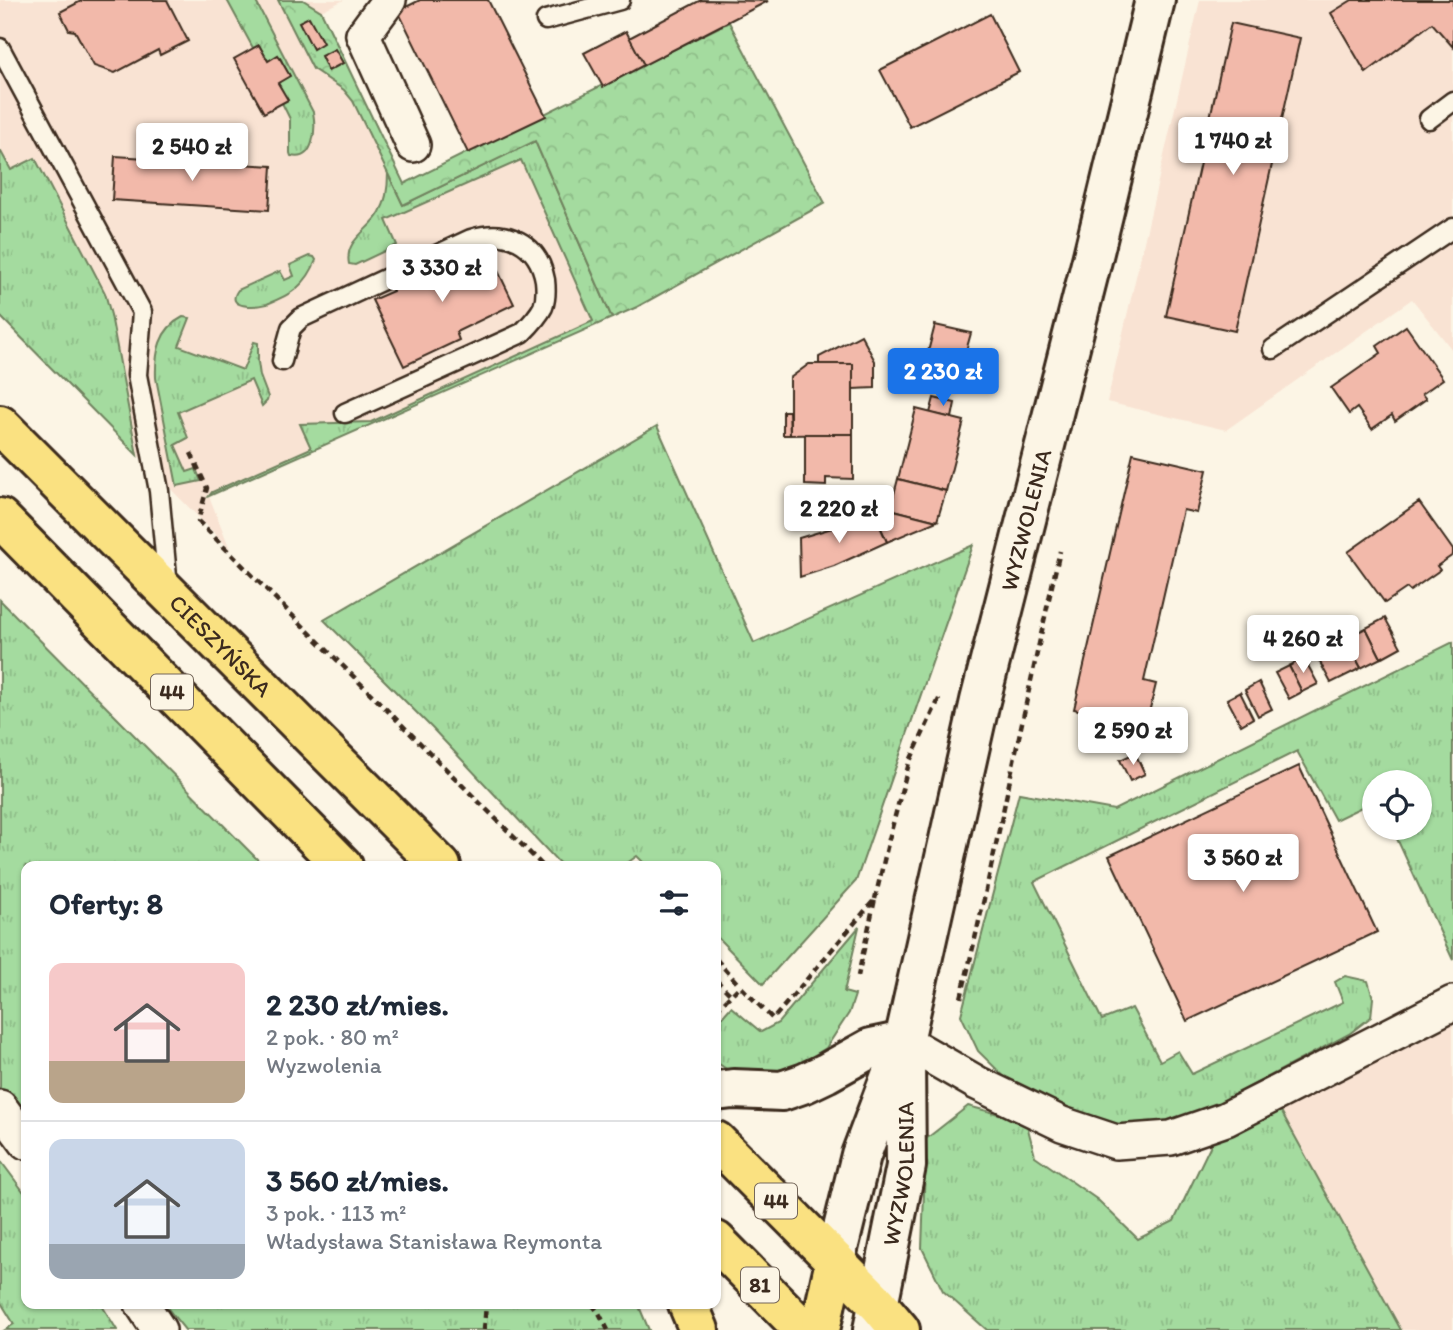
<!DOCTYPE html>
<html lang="pl">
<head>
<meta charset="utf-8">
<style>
	body { margin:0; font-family:Itim,sans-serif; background:#f6f6f7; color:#1f2937; height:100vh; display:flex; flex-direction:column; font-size:26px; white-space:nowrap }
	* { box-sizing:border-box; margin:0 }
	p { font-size:23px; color:#747a83 }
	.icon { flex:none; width:38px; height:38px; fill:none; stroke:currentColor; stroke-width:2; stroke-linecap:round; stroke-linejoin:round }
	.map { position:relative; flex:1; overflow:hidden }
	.panel { position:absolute; left:21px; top:861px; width:700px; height:448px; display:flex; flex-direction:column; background:#fff; border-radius:14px; box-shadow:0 2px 5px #0004 }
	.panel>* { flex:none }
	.fabs { position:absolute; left:1362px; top:770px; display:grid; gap:14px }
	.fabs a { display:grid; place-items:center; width:70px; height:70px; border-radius:50%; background:#fff; box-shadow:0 2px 5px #0004; font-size:35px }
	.price { position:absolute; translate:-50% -60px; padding:0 16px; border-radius:7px; background:#fff; color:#222; font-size:23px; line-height:46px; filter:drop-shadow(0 2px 4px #0008) }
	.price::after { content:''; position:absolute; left:50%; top:42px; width:21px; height:16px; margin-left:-10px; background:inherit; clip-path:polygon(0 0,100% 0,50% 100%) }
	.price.active { background:#1a73e8; color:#fff }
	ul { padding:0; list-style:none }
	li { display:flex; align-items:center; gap:21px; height:175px; padding:0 28px }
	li+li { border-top:2px solid #e0e1e3 }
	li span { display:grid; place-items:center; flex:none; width:196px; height:140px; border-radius:14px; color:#555 }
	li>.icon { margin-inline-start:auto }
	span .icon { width:84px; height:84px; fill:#fffc; stroke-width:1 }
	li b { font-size:30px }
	h2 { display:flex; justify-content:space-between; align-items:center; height:84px; padding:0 28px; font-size:30px }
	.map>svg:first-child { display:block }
	.built { fill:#f9e3d3 }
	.grass { fill:url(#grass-tufts); stroke:#70825e; stroke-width:2 }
	.forest { fill:url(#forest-crowns); stroke:#70825e; stroke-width:2 }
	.building { fill:#f2b9aa; stroke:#3b2a1e; stroke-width:2 }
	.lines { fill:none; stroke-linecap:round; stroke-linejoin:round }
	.service-casing { stroke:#3b2a1e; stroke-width:23 }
	.minor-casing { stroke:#3b2a1e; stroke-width:38 }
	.tertiary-casing { stroke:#3b2a1e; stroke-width:44 }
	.primary-casing { stroke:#3b2a1e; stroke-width:44 }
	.path { stroke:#3b2a1e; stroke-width:4.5; stroke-dasharray:7 5; stroke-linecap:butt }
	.service { stroke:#fcf5e5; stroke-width:18 }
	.minor { stroke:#fcf5e5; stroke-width:33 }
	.tertiary { stroke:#fcf5e5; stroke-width:38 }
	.primary { stroke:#fae181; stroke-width:38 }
	.labels { text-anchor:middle; stroke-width:6; stroke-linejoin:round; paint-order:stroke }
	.shield { fill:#fcf5e5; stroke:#75675a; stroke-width:2 }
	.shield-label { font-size:21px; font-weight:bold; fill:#3b2a1e }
	.street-label { font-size:23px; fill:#3b2a1e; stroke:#fcf5e5 }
</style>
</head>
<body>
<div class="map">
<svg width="1453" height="1330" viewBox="0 0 1453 1330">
	<defs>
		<pattern id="grass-tufts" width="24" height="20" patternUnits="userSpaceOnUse" patternTransform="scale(1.75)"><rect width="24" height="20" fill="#a4db9f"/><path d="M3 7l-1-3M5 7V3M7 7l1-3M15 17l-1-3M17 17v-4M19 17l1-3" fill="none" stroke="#8ebc88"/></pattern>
		<pattern id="forest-crowns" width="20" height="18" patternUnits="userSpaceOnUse" patternTransform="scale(1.75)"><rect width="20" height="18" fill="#a4db9f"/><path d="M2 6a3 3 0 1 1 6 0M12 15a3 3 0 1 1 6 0" fill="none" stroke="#8ebc88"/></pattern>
	</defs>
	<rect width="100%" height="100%" fill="#fcf5e5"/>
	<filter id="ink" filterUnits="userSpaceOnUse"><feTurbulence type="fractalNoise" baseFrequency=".0143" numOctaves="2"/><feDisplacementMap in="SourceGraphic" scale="14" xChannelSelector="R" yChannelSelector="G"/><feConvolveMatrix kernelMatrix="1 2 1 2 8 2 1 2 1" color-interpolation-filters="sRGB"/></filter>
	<g filter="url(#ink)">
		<g class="built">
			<path d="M 0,0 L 344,0 L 321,11 L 404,184 L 729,22 L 825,203 L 637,307 L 209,496 L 230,549 L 0,316 Z"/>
			<path d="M 1200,0 L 1453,0 L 1453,351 L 1412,299 L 1226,430 L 1107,402 Z"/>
			<path d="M 1453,1024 L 1453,1330 L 1401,1330 L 1281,1111 Z"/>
		</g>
		<g class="grass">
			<path d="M 227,0 L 255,0 L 313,112 C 316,128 315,162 291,156 L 290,153 L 290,119 L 282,103 L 287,100 L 278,83 L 289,76 L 279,56 L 268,61 L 259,45 L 253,48 Z"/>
			<path d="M 535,141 L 612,318 L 209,496 L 212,492 L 311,448 L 300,424 L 371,422 L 593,321 L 521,160 L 386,220 L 397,245 L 355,265 L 349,264 C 344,239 371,230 380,212 C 387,200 388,186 388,173 L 403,205 Z"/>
			<path d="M 0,150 L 11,170 L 35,158 L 105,293 L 111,315 L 137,455 L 0,316 Z"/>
			<path d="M 310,256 L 314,257 L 316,260 C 312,271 305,281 297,288 C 289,295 277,300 267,304 C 256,307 224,309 238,290 L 280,271 L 285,280 L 294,276 L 290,265 Z"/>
			<path d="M 183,317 L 190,318 L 179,346 L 243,370 L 254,342 L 258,343 L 258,362 L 260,376 L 268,397 L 267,401 L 262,406 L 251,380 L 178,412 L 188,438 L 175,445 L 187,472 L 196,469 L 201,481 L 177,486 L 156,378 C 155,353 159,329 183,317 Z"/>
			<path d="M 657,426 L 754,643 L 973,545 L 856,881 L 763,984 L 716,936 L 716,866 L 647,866 L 637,856 L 623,866 L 562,866 L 432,728 L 324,620 Z"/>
			<path d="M 0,600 L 264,866 L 26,866 L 26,1124 L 0,1090 Z"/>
			<path d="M 1453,642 L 1453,960 L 1392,828 L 1419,828 L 1419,782 L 1374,782 L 1374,801 L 1335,820 L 1297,751 L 1034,882 L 1102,1020 L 1132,1008 L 1160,1061 L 1178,1051 L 1192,1074 L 1343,1002 L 1335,982 L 1345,976 L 1368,981 L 1373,998 L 1371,1017 L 1349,1034 L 1219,1103 L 1160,1127 L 1116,1124 L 1024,1096 L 978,1051 L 961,1015 L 1019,793 L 1114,810 Z"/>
			<path d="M 859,927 L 844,992 L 855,995 L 849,1013 L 826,1048 L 791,1070 L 762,1078 L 728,1070 L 716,1062 L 716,1024 L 731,1007 L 761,1032 L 778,1023 Z"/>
			<path d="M 968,1106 L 1026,1121 L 1035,1156 L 1098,1200 L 1138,1239 L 1174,1221 L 1214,1138 L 1281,1111 L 1401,1330 L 987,1330 L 943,1291 L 922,1248 L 926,1139 Z"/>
			<path d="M 0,1160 L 26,1195 L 26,1304 L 101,1304 L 117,1330 L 5,1330 L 14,1324 L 0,1301 Z"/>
			<path d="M 164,1304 L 638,1304 L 649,1330 L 185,1330 Z"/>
		</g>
		<path class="forest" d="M 278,0 L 303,0 L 321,11 L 404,184 L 729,22 L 825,203 L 637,307 L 612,318 L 535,141 L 403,205 L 353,101 L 344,90 L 313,69 Z"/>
		<g class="building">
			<path d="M 83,0 L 167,0 L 188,41 L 160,55 L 158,50 L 115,73 L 94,66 L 75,31 L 69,30 L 60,12 Z"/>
			<path d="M 420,0 L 488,0 L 546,116 L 468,153 L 398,11 Z"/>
			<path d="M 701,0 L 768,1 L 644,65 L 629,38 Z"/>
			<path d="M 1352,0 L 1453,0 L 1453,47 L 1432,23 L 1366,73 L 1331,13 Z"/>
			<path d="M 990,14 L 1019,72 L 910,127 L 880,70 Z"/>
			<path d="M 309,17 L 323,43 L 313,49 L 299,22 Z"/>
			<path d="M 1231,23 L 1300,38 L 1235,331 L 1166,316 Z"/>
			<path d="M 626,31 L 644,65 L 603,87 L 584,53 Z"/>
			<path d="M 259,45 L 268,61 L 278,55 L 290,76 L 278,83 L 288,100 L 264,113 L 234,59 Z"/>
			<path d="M 335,49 L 343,63 L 328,71 L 321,56 Z"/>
			<path d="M 115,156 L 272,166 L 269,210 L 112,200 Z"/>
			<path d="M 486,246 L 514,304 L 456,332 L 459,340 L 404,366 L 372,300 L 393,291 L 389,284 L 404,277 L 407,284 L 440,269 L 436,261 L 449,255 L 453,261 Z"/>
			<path d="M 935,325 L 971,333 L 959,376 L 924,367 Z"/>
			<path d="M 1406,326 L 1443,379 L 1422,394 L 1426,399 L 1395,421 L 1392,415 L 1372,429 L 1357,408 L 1349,414 L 1331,388 L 1381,353 L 1377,346 Z"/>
			<path d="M 861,335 L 875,361 L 875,388 L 853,389 L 853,364 L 819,364 L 819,357 Z"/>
			<path d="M 809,364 L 853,364 L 853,434 L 790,435 L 790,378 Z"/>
			<path d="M 934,398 L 955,403 L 952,418 L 930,413 Z"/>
			<path d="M 916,409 L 964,421 L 946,491 L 898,479 Z"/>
			<path d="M 783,411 L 789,411 L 790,435 L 783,435 Z"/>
			<path d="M 805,434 L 853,434 L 853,479 L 826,478 L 826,486 L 805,485 Z"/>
			<path d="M 1133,453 L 1207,470 L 1197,513 L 1183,510 L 1144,681 L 1156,684 L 1146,725 L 1074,709 Z"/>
			<path d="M 898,479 L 946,491 L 937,521 L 890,509 Z"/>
			<path d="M 1419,502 L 1453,550 L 1453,555 L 1437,566 L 1440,570 L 1410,591 L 1407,588 L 1385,603 L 1348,552 Z"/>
			<path d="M 890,509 L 937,521 L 887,542 L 875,515 Z"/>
			<path d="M 875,515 L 887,542 L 834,566 L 800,577 L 799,538 Z"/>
			<path d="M 1385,618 L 1401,647 L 1381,658 L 1366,628 Z"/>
			<path d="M 1366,628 L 1381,658 L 1361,668 L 1345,638 Z"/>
			<path d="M 1345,638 L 1361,668 L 1331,683 L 1315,653 Z"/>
			<path d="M 1304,658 L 1318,684 L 1302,692 L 1289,666 Z"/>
			<path d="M 1289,666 L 1302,692 L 1289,699 L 1275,673 Z"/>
			<path d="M 1259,682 L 1272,709 L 1258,716 L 1245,690 Z"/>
			<path d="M 1240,692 L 1253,718 L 1241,725 L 1227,699 Z"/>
			<path d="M 1135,753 L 1145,774 L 1130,781 L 1120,760 Z"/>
			<path d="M 1299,766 L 1377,932 L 1187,1021 L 1109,856 Z"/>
		</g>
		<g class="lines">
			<g class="service-casing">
				<g id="service">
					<path d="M 546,20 L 620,0"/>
					<path d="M 0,48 L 142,312 L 137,375 L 159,491 L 168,587"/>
					<path d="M 1429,119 L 1453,101"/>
					<path d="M 1273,349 L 1453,228"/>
					<path d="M 282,361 L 291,328 L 301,318 L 471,239 C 506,228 538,242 545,280 C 546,289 546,299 543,307 C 538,317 530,325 522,333 L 345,413"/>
				</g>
			</g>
			<g class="minor-casing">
				<g id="minor">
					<path d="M 389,0 L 363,35 L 413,145"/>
					<path d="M 904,1041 L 977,1083 L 1062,1124 L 1116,1142 L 1171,1138 L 1226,1119 L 1453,1003"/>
					<path d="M 0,1107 L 26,1142"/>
					<path d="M 142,1304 L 159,1330"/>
				</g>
			</g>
			<g class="tertiary-casing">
				<g id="tertiary">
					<path d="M 716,1091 L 733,1089 L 782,1091 L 805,1083 L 826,1073 L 871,1048 L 904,1041"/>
					<path id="s1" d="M 835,1261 L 861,1155 L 904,1041 L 980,701 L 1093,256 L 1155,0"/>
					<path id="s2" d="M 873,1330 L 906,1166 L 905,1061"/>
				</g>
			</g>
			<g class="primary-casing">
				<g id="primary">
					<path id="s3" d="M 0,425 L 441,866"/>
					<path d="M 0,518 L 343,866"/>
					<path d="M 716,1141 L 878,1304 L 900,1330"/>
					<path d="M 716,1241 L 804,1330"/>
					<path d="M 688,1304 L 699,1330"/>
					<path d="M 820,1330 L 835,1261"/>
				</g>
			</g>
			<g class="path">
				<path d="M 191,453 L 207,488 L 198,521 L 543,866"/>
				<path d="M 875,899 L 889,839 L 909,763 L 940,697"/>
				<path d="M 716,959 L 740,986"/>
				<path d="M 716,980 L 731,995"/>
				<path d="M 961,998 C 997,850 1025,700 1060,551"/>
				<path d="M 716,1008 L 717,1009 L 740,986 L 773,1019 L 875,899 L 858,976"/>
				<path d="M 592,1304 L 599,1313 L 608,1330"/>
				<path d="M 484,1330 L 486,1304"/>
			</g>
			<use href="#service" class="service"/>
			<use href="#minor" class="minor"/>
			<use href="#tertiary" class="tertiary"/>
			<use href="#primary" class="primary"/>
		</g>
	</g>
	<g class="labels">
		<g class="shield">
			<rect x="151" y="674.5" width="42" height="35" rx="5"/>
			<rect x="755" y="1183.5" width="42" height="35" rx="5"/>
			<rect x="741" y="1267.5" width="38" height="35" rx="5"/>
		</g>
		<g class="shield-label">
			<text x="172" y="699">44</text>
			<text x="776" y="1208">44</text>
			<text x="760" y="1292">81</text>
		</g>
		<g class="street-label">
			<text dy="8" stroke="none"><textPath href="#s1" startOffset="766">WYZWOLENIA</textPath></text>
			<text dy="8" stroke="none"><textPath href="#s3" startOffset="312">CIESZYŃSKA</textPath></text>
			<text dy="8" stroke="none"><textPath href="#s2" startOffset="159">WYZWOLENIA</textPath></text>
		</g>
	</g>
</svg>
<div class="fabs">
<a><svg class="icon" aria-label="locate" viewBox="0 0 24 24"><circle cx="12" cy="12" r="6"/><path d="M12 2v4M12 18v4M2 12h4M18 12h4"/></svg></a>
</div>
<b class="price" style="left:1233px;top:177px">1 740 zł</b>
<b class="price" style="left:192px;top:183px">2 540 zł</b>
<b class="price" style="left:442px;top:304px">3 330 zł</b>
<b class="price active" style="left:943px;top:408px">2 230 zł</b>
<b class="price" style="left:839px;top:545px">2 220 zł</b>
<b class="price" style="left:1303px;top:675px">4 260 zł</b>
<b class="price" style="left:1133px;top:767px">2 590 zł</b>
<b class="price" style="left:1243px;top:894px">3 560 zł</b>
<section class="panel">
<h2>Oferty: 8<svg class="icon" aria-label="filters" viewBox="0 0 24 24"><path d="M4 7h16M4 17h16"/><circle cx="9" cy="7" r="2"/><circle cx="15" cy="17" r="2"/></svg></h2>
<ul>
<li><span style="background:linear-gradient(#f6c9c9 70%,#b9a48a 0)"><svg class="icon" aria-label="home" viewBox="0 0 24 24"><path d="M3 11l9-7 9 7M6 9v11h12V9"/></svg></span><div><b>2 230 zł/mies.</b><p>2 pok. · 80 m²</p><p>Wyzwolenia</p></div></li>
<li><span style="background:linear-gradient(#c9d6e8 75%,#9aa5b1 0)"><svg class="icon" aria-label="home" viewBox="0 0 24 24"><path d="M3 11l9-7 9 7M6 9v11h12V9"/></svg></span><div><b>3 560 zł/mies.</b><p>3 pok. · 113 m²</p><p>Władysława Stanisława Reymonta</p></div></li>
</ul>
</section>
</div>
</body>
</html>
